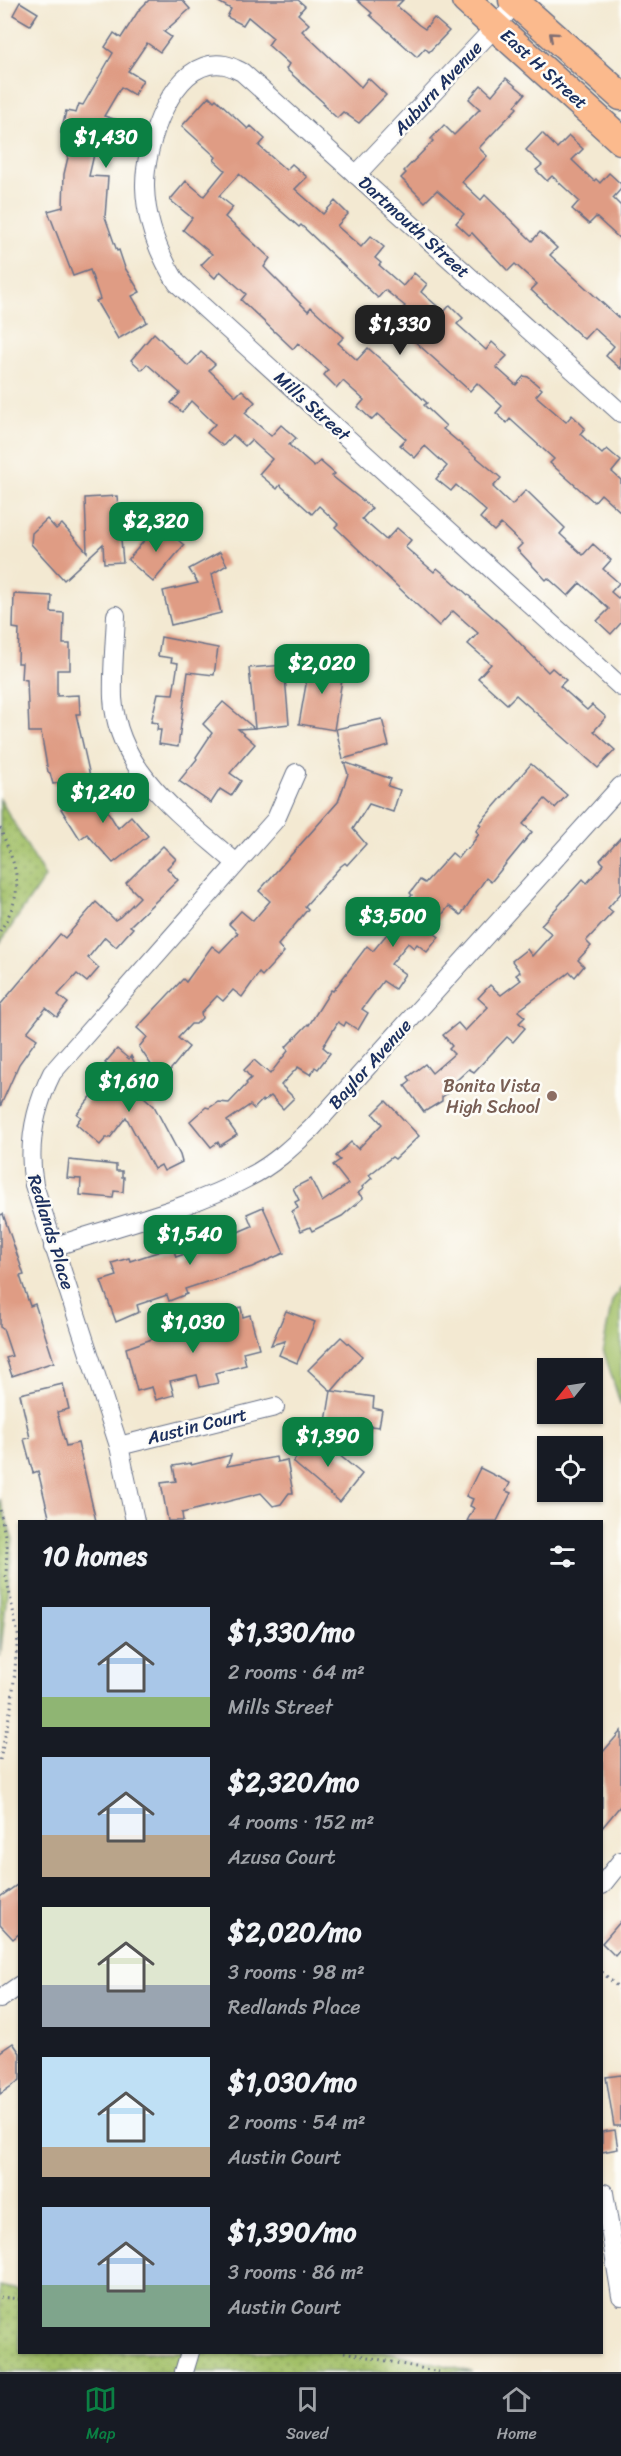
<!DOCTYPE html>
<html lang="en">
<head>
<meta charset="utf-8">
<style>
	body { margin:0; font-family:Sriracha,sans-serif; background:#20242c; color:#f1f3f6; height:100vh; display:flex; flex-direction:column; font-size:22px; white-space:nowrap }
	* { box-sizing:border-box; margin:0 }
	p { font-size:20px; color:#9ea1a6 }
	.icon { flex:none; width:33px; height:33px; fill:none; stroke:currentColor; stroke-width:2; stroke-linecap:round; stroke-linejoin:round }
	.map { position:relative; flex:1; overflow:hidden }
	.side { position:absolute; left:18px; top:1520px; width:585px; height:834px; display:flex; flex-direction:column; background:#171b24; border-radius:0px; box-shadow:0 2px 4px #0004 }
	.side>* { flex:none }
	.needle { width:39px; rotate:240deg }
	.tools { position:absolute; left:537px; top:1358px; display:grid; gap:12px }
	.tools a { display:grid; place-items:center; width:66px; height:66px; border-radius:0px; background:#171b24; box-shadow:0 2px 4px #0004; font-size:30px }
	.price { position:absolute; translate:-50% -51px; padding:0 14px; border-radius:12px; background:#0b8043; color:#fff; font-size:20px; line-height:39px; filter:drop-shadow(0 2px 3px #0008) }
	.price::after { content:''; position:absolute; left:50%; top:36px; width:18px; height:14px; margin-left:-9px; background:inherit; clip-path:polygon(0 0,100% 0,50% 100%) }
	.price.selected { background:#222; color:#fff }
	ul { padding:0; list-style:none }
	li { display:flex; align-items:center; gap:18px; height:150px; padding:0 24px }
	li span { display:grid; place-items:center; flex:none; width:168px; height:120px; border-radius:0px; color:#555 }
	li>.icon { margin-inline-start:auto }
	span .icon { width:72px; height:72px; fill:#fffc; stroke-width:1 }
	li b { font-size:26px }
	h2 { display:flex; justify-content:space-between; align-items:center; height:72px; padding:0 24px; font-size:26px }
	.dock { display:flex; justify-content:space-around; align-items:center; height:84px; border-top:2px solid #363941; background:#171b24; font-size:16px; color:#9ea1a6 }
	.dock a { display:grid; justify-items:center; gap:3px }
	.dock .selected { color:#0b8043 }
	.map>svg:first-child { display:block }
	.grass { fill:url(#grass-dots); stroke:#5e7863; stroke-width:1.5 }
	.garden { fill:#a2c068; stroke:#5e7863; stroke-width:1.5 }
	.building { fill:#df9c84 }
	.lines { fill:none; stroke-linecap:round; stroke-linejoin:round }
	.street-casing { stroke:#677087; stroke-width:20 }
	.primary-casing { stroke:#677087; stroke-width:31 }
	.path { stroke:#677087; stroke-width:3; stroke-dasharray:1.5 4.5; stroke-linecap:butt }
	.street { stroke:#fff; stroke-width:18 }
	.primary { stroke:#fbba8d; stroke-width:28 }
	.oneway { stroke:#806e73 }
	.education-dot { fill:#8d6e63; stroke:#fdfcf7; stroke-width:2 }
	.labels { text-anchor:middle; stroke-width:5; stroke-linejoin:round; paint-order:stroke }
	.street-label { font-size:18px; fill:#1b2f5e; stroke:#fdfcf7 }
	.education-label { font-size:18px; fill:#785e54; stroke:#fdfcf7; text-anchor:end }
</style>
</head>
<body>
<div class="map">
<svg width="621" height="2372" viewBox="0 0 621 2372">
	<defs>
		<pattern id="grass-dots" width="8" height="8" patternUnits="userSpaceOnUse" patternTransform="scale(1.5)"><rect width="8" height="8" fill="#a2c068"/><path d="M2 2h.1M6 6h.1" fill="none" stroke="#839c59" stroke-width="1.8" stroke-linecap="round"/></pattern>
	</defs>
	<rect width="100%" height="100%" fill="#fdfcf7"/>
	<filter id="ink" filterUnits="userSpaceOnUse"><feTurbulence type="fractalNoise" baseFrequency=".0167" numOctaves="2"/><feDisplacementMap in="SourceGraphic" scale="12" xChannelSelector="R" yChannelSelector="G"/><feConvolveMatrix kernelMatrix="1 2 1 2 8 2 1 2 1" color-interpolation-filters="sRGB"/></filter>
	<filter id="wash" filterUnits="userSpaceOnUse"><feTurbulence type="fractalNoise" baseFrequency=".008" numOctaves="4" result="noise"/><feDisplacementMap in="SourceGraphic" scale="24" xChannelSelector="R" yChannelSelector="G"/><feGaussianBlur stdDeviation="1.35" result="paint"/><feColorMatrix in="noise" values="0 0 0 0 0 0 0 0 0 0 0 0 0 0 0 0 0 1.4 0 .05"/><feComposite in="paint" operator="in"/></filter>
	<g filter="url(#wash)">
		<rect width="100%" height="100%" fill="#f3e9d2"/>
		<g class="grass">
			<path d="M 0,799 L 45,877 L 0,943 Z"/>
			<path d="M 0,1499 L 13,1540 L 0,1658 Z"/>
			<path d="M 0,2286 L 19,2290 L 20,2352 L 389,2352 L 472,2372 L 0,2372 Z"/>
		</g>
		<path class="garden" d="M 621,1287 L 621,1406 L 603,1349 L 612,1301 Z"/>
		<g id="blocks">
			<g class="building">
				<path d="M 149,0 L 182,0 L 190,9 L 164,32 L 171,37 L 160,52 L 147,43 L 128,71 L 143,80 L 134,95 L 121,87 L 104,116 L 121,121 L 116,139 L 100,135 L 98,137 L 89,176 L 108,177 L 105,217 L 117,251 L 119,250 L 125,268 L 140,292 L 132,296 L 147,322 L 118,339 L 96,301 L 100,299 L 90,270 L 73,276 L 48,211 L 63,207 L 64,174 L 73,136 L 61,133 L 66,111 L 76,113 L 79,104 L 83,105 L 113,53 L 105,47 L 114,33 L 121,38 L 139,10 Z"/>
				<path d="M 215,0 L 298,0 L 305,6 L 298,14 L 309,24 L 302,31 L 361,87 L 368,78 L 386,95 L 359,123 L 343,112 L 337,118 L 323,105 L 325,104 L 286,69 L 289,64 L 268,45 L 273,38 L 248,17 L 243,25 L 227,17 L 231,9 Z"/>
				<path d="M 357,0 L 403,0 L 397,6 L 419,25 L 425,29 L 434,18 L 449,31 L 429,52 L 425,48 L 417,57 L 370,15 L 372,13 Z"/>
				<path d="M 20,2 L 38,13 L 30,25 L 13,15 Z"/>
				<path d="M 506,78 L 525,94 L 515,106 L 517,108 L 479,148 L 487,156 L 462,182 L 481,200 L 485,195 L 532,241 L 540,232 L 557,248 L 550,255 L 621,320 L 621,369 L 606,356 L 614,346 L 594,328 L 584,339 L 531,290 L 537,284 L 515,264 L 508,271 L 472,233 L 469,235 L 456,223 L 464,214 L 437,190 L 425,202 L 401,178 L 406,173 L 404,171 L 433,141 L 431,139 L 444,125 L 454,135 L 480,109 L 469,99 L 481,85 L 492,95 Z"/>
				<path d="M 209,96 L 214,101 L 216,99 L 248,129 L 251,126 L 265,139 L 259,146 L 286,170 L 292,164 L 307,177 L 295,189 L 323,214 L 335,201 L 348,214 L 337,226 L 361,247 L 371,236 L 384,247 L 375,258 L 381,263 L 379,265 L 403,286 L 414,273 L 427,284 L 421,292 L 444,312 L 450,305 L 463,318 L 457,324 L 486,350 L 492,342 L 507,356 L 496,367 L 516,385 L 524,376 L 528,377 L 542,389 L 536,396 L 566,422 L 572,415 L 585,428 L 580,434 L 602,454 L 607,449 L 621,461 L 612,472 L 621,480 L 621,512 L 601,494 L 594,502 L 550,463 L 554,459 L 510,419 L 507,423 L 496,413 L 502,406 L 477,383 L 470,391 L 392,321 L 405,306 L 385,290 L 378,298 L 301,225 L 299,227 L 239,174 L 219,196 L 233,207 L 225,217 L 270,258 L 264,267 L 308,311 L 311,307 L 344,337 L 338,343 L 357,360 L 368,348 L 386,364 L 427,403 L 424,405 L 446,426 L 443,429 L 501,478 L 493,487 L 512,505 L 526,490 L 565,528 L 560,534 L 583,555 L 593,544 L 611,560 L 603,569 L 619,583 L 611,592 L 618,598 L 621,595 L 621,623 L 611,634 L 597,621 L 609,609 L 580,583 L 568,596 L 548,578 L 546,580 L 517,549 L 522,544 L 501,524 L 494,531 L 480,518 L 486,511 L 456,485 L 451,491 L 436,479 L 447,466 L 425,446 L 415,458 L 400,445 L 406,439 L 378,414 L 372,420 L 358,407 L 364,400 L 343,381 L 337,388 L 324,375 L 328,370 L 298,343 L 293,349 L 241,300 L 246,294 L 220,271 L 215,278 L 201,265 L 212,254 L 183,230 L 192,218 L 170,200 L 186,181 L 204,196 L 225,170 L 214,160 L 216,157 L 182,126 Z"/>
				<path d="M 542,133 L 557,148 L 569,136 L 583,149 L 572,160 L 594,181 L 596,179 L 600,183 L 609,173 L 621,184 L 621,189 L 613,198 L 621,206 L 621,240 L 596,217 L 589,224 L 572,209 L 579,201 L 552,176 L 547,181 L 536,170 L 542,165 L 526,150 Z"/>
				<path d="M 154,333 L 188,366 L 201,352 L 215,364 L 209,370 L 236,396 L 242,390 L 255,402 L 245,413 L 271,436 L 281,425 L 296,438 L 289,445 L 314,467 L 320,461 L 335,474 L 332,476 L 372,508 L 362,519 L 386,540 L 397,528 L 411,540 L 405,547 L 434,572 L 437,568 L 449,578 L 506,629 L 548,672 L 552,668 L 566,680 L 560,686 L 587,710 L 592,705 L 606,717 L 594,731 L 615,750 L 598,768 L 516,695 L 507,704 L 478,678 L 491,664 L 468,644 L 478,633 L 453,611 L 439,626 L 335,527 L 338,524 L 319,506 L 312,514 L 280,485 L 277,489 L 259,474 L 272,459 L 251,440 L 245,446 L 233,435 L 223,446 L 207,433 L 215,424 L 191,401 L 182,412 L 171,403 L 180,393 L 147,364 L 142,370 L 131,360 Z"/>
				<path d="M 117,496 L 123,562 L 104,563 L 103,544 L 64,580 L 31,544 L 32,533 L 47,519 L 56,529 L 62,524 L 87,552 L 85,498 Z"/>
				<path d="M 158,524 L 184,545 L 153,582 L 128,560 Z"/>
				<path d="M 220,552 L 227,565 L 212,574 L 221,613 L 171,625 L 163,591 L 198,583 L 189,569 Z"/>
				<path d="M 14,594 L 52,596 L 51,612 L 64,613 L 63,644 L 70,644 L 70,670 L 57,670 L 57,696 L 79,695 L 80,714 L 76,714 L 90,776 L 53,784 L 50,773 L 48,772 L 41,732 L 29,732 L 27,680 L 21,679 L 22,663 L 18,663 L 19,629 L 13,628 Z"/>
				<path d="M 161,637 L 218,648 L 214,675 L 188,672 L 178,747 L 159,744 L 161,730 L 157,730 L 158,723 L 151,722 L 158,693 L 173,694 L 178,663 L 171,662 L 172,658 L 158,656 Z"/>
				<path d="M 318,656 L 336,660 L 335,665 L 344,667 L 334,730 L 299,724 L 308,673 L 315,674 Z"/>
				<path d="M 284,665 L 289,724 L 255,728 L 249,668 Z"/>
				<path d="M 223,702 L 254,728 L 238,729 L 255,744 L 230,773 L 241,781 L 231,796 L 220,789 L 211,803 L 179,781 L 197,759 L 196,757 L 212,733 L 203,724 Z"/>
				<path d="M 382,719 L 389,746 L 343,759 L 336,729 Z"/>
				<path d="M 344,762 L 391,779 L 388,786 L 400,790 L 393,812 L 369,804 L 353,829 L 366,844 L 347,865 L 345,863 L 341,866 L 305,906 L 308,909 L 278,945 L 284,952 L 262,976 L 259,973 L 242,997 L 233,990 L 223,1001 L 217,996 L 201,1013 L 202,1018 L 196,1024 L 191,1024 L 178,1038 L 189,1047 L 167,1074 L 165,1072 L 160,1078 L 139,1047 L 147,1037 L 137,1028 L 183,979 L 186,982 L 212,946 L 220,952 L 238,933 L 229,924 L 241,911 L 253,921 L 270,901 L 259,891 L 338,802 L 348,774 Z"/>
				<path d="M 531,764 L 567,795 L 555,808 L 545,799 L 523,824 L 532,832 L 491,882 L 486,878 L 461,915 L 449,906 L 430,930 L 439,937 L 427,952 L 417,944 L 414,948 L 408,943 L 391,964 L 405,974 L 395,989 L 383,981 L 362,1009 L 368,1013 L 358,1030 L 346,1022 L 344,1026 L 338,1022 L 323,1047 L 330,1053 L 318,1069 L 315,1067 L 311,1075 L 298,1067 L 281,1085 L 294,1098 L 283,1109 L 271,1096 L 263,1102 L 262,1100 L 254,1109 L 250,1105 L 227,1121 L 237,1135 L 220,1146 L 218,1142 L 211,1147 L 190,1121 L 206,1107 L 209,1108 L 218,1102 L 229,1103 L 247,1084 L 246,1083 L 251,1078 L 244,1070 L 254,1060 L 270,1074 L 288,1051 L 286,1047 L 308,1024 L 309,1025 L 331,990 L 333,991 L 367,946 L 373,951 L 392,928 L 389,924 L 412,895 L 410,893 L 420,880 L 425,883 L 452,853 L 458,858 L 464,850 L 468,849 L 479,834 L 476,831 L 481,825 L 479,824 Z"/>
				<path d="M 105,782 L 114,797 L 103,804 L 118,828 L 131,816 L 148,836 L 113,863 L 87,834 L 80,839 L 61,809 Z"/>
				<path d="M 621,837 L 621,893 L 608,908 L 613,912 L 586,941 L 591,946 L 578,960 L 584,966 L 575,977 L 570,972 L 518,1011 L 525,1017 L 519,1023 L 525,1028 L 513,1042 L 507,1037 L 474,1072 L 469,1069 L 446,1090 L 448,1093 L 442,1097 L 442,1101 L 424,1112 L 405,1086 L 411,1081 L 408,1077 L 425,1064 L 432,1073 L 454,1054 L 449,1049 L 452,1046 L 443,1035 L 458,1023 L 465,1031 L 488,1007 L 478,998 L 490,985 L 501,995 L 521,980 L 516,975 L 520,972 L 512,961 L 527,949 L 532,956 L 552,934 L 541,925 L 583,879 L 587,883 L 604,864 L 600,860 Z"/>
				<path d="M 163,846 L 176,859 L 167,868 L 178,880 L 130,926 L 133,928 L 116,947 L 105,937 L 88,958 L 99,968 L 87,982 L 77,974 L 58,995 L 68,1003 L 57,1017 L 46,1008 L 27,1032 L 37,1039 L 19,1064 L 0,1107 L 0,1005 L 60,934 L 65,938 L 96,902 L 115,920 L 120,917 L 140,897 L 126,883 Z"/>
				<path d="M 117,1049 L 129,1059 L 131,1056 L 149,1091 L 144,1097 L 154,1106 L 180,1155 L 182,1162 L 164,1171 L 161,1165 L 154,1169 L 126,1117 L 110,1138 L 106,1138 L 100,1145 L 76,1124 L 81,1117 L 77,1114 L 94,1093 L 97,1095 L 116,1072 L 105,1063 Z"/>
				<path d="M 386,1101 L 419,1136 L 395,1159 L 392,1157 L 369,1175 L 372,1178 L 362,1187 L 363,1189 L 358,1193 L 363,1198 L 342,1216 L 312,1231 L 310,1227 L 301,1231 L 292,1211 L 298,1208 L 295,1202 L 299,1200 L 293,1188 L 311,1179 L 322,1202 L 348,1184 L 333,1165 L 340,1160 L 336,1156 L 351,1142 L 358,1149 L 382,1124 L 373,1114 Z"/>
				<path d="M 69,1160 L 116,1165 L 116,1171 L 122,1171 L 122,1177 L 124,1177 L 123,1192 L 114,1191 L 113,1198 L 80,1195 L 81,1179 L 67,1178 Z"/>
				<path d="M 263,1207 L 284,1253 L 252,1267 L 185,1289 L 187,1294 L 169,1301 L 167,1295 L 137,1305 L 139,1312 L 116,1322 L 101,1281 L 117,1276 L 112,1263 L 129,1258 L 130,1261 L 173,1247 L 176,1257 L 207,1246 L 202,1233 L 220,1227 L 224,1238 L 252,1226 L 247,1214 Z"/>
				<path d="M 3,1214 L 24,1275 L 20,1276 L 30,1306 L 35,1304 L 54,1362 L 12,1376 L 6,1358 L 12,1356 L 3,1329 L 0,1327 L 0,1215 Z"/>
				<path d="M 241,1307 L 243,1317 L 250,1315 L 259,1348 L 243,1352 L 246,1365 L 215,1373 L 218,1383 L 200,1387 L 197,1375 L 170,1381 L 174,1395 L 156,1400 L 152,1387 L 137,1391 L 126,1348 L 152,1339 L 218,1324 L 222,1322 L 220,1313 Z"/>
				<path d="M 286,1311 L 315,1322 L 297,1363 L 279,1355 L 285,1341 L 271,1345 Z"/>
				<path d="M 341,1337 L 362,1356 L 332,1391 L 374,1397 L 373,1408 L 382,1410 L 379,1427 L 371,1426 L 370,1428 L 345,1424 L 344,1431 L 325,1428 L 331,1391 L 308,1370 Z"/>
				<path d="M 63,1384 L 69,1409 L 57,1412 L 66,1446 L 78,1443 L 96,1521 L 50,1521 L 38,1471 L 33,1473 L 24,1439 L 30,1438 L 20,1394 Z"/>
				<path d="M 315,1435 L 362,1474 L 340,1502 L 293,1462 Z"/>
				<path d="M 231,1455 L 227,1466 L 276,1457 L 277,1462 L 287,1460 L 293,1493 L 289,1493 L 281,1504 L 273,1506 L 261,1493 L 182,1513 L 183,1521 L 168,1521 L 161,1483 L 176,1481 L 173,1466 L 191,1463 L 191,1465 Z"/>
				<path d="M 480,1468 L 510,1483 L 506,1491 L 511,1493 L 497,1521 L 467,1521 L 474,1508 L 470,1506 L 473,1499 L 466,1496 Z"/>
				<path d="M 621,1731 L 621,1805 L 602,1828 L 602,1753 Z"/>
				<path d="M 20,1883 L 20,1933 L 13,1939 L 0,1925 L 0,1897 Z"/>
				<path d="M 621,1921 L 621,1949 L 615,1956 L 602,1943 Z"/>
				<path d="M 13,2043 L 20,2053 L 20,2080 L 0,2094 L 0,2052 Z"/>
				<path d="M 621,2075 L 621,2126 L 614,2126 L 606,2077 Z"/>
				<path d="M 615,2130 L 618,2149 L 602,2152 L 602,2132 Z"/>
			</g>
		</g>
	</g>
	<g filter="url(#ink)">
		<use href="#blocks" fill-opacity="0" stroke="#677087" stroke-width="1.5"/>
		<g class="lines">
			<g class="street-casing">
				<g id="street">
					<path d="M 356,175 L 496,26 L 517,0"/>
					<path d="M 621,413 L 242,72 C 237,70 231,66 225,65 C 172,55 144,148 145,187 C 146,222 158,253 177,283 L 621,687"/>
					<path d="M 116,615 C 115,642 112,671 113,698 C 118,774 184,817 236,863"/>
					<path d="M 53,1247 C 115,1226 190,1209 247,1178 C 272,1166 292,1147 312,1128 L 621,786"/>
					<path d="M 119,1446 L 275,1407"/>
					<path d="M 135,1521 L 119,1446 L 34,1185 C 27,1145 34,1109 52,1073 L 276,819 L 296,773"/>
					<path d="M 602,1885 L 621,1861"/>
					<path d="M 0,1999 L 20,1985"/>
					<path d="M 604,2193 L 621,2296"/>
					<path d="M 184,2372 L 190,2352"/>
				</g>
			</g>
			<g class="primary-casing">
				<g id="primary">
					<path d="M 466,0 L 621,140"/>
					<path d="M 513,0 L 621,96"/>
				</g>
			</g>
			<g class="path">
				<path d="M 0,828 C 17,870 27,888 0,931"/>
				<path d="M 0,1510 L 7,1546 L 6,1576 L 18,1635 L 12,1702 L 0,1760"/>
				<path d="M 602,1972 L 621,1990"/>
				<path d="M 0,2297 L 20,2299"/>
				<path d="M 344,2352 L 439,2372"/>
			</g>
			<use href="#street" class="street"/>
			<use href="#primary" class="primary"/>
		</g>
		<defs><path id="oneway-chevron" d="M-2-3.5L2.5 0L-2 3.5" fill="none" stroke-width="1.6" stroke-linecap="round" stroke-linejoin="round" transform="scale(1.5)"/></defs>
		<use class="oneway" href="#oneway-chevron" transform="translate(553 36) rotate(-139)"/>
	</g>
	<circle class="education-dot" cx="552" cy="1096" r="6"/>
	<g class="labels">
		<g class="street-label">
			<text transform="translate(544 69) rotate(42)" y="6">East H Street</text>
			<text transform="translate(438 88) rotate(-47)" y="6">Auburn Avenue</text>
			<text transform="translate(414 227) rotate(42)" y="6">Dartmouth Street</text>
			<text transform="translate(312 406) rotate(42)" y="6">Mills Street</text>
			<text transform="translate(370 1064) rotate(-48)" y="6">Baylor Avenue</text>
			<text transform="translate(51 1232) rotate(73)" y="6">Redlands Place</text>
			<text transform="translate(197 1426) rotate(-14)" y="6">Austin Court</text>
		</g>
		<g class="education-label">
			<text x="540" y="1092">Bonita Vista<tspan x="540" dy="21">High School</tspan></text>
		</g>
	</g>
</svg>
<div class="tools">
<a><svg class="needle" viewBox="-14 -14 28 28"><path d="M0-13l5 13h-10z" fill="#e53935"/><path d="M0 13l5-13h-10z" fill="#9ea1a6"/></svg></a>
<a><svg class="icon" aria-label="locate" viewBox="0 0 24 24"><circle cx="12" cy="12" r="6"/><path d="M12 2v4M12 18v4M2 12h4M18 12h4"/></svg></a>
</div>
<b class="price" style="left:106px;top:169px">$1,430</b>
<b class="price selected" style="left:400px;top:356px">$1,330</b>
<b class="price" style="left:156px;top:553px">$2,320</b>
<b class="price" style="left:322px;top:695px">$2,020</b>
<b class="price" style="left:103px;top:824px">$1,240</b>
<b class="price" style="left:393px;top:948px">$3,500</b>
<b class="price" style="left:129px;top:1113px">$1,610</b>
<b class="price" style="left:190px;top:1266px">$1,540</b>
<b class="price" style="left:193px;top:1354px">$1,030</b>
<b class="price" style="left:328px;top:1468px">$1,390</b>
<section class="side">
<h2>10 homes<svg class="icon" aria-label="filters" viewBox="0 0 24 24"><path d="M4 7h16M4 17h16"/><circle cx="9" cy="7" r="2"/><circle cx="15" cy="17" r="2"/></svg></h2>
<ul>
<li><span style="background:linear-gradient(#a9c7e8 75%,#8fb573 0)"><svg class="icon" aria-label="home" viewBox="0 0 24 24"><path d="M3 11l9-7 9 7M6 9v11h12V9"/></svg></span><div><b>$1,330/mo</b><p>2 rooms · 64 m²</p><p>Mills Street</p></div></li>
<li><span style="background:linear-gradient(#a9c7e8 65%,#b9a48a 0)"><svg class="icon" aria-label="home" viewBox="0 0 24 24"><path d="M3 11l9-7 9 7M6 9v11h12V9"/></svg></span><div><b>$2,320/mo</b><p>4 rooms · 152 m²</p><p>Azusa Court</p></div></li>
<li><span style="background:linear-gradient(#dfe7d0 65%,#9aa5b1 0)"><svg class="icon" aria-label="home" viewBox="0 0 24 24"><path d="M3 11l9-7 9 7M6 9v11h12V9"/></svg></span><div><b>$2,020/mo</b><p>3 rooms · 98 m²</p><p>Redlands Place</p></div></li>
<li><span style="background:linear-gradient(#bfe0f5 75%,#b9a48a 0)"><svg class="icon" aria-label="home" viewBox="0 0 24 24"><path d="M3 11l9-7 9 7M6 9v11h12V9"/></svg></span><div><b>$1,030/mo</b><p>2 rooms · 54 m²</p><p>Austin Court</p></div></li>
<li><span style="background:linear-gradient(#a9c7e8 65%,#7fa58c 0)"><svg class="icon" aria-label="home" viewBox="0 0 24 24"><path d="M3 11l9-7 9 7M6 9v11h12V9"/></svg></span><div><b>$1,390/mo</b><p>3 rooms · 86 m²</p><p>Austin Court</p></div></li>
</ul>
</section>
</div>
<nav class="dock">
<a class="selected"><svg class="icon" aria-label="map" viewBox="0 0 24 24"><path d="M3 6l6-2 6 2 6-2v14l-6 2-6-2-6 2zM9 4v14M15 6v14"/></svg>Map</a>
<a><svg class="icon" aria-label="saved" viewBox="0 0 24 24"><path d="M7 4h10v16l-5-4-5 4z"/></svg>Saved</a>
<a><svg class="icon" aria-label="home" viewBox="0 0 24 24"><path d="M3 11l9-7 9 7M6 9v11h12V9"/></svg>Home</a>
</nav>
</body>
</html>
